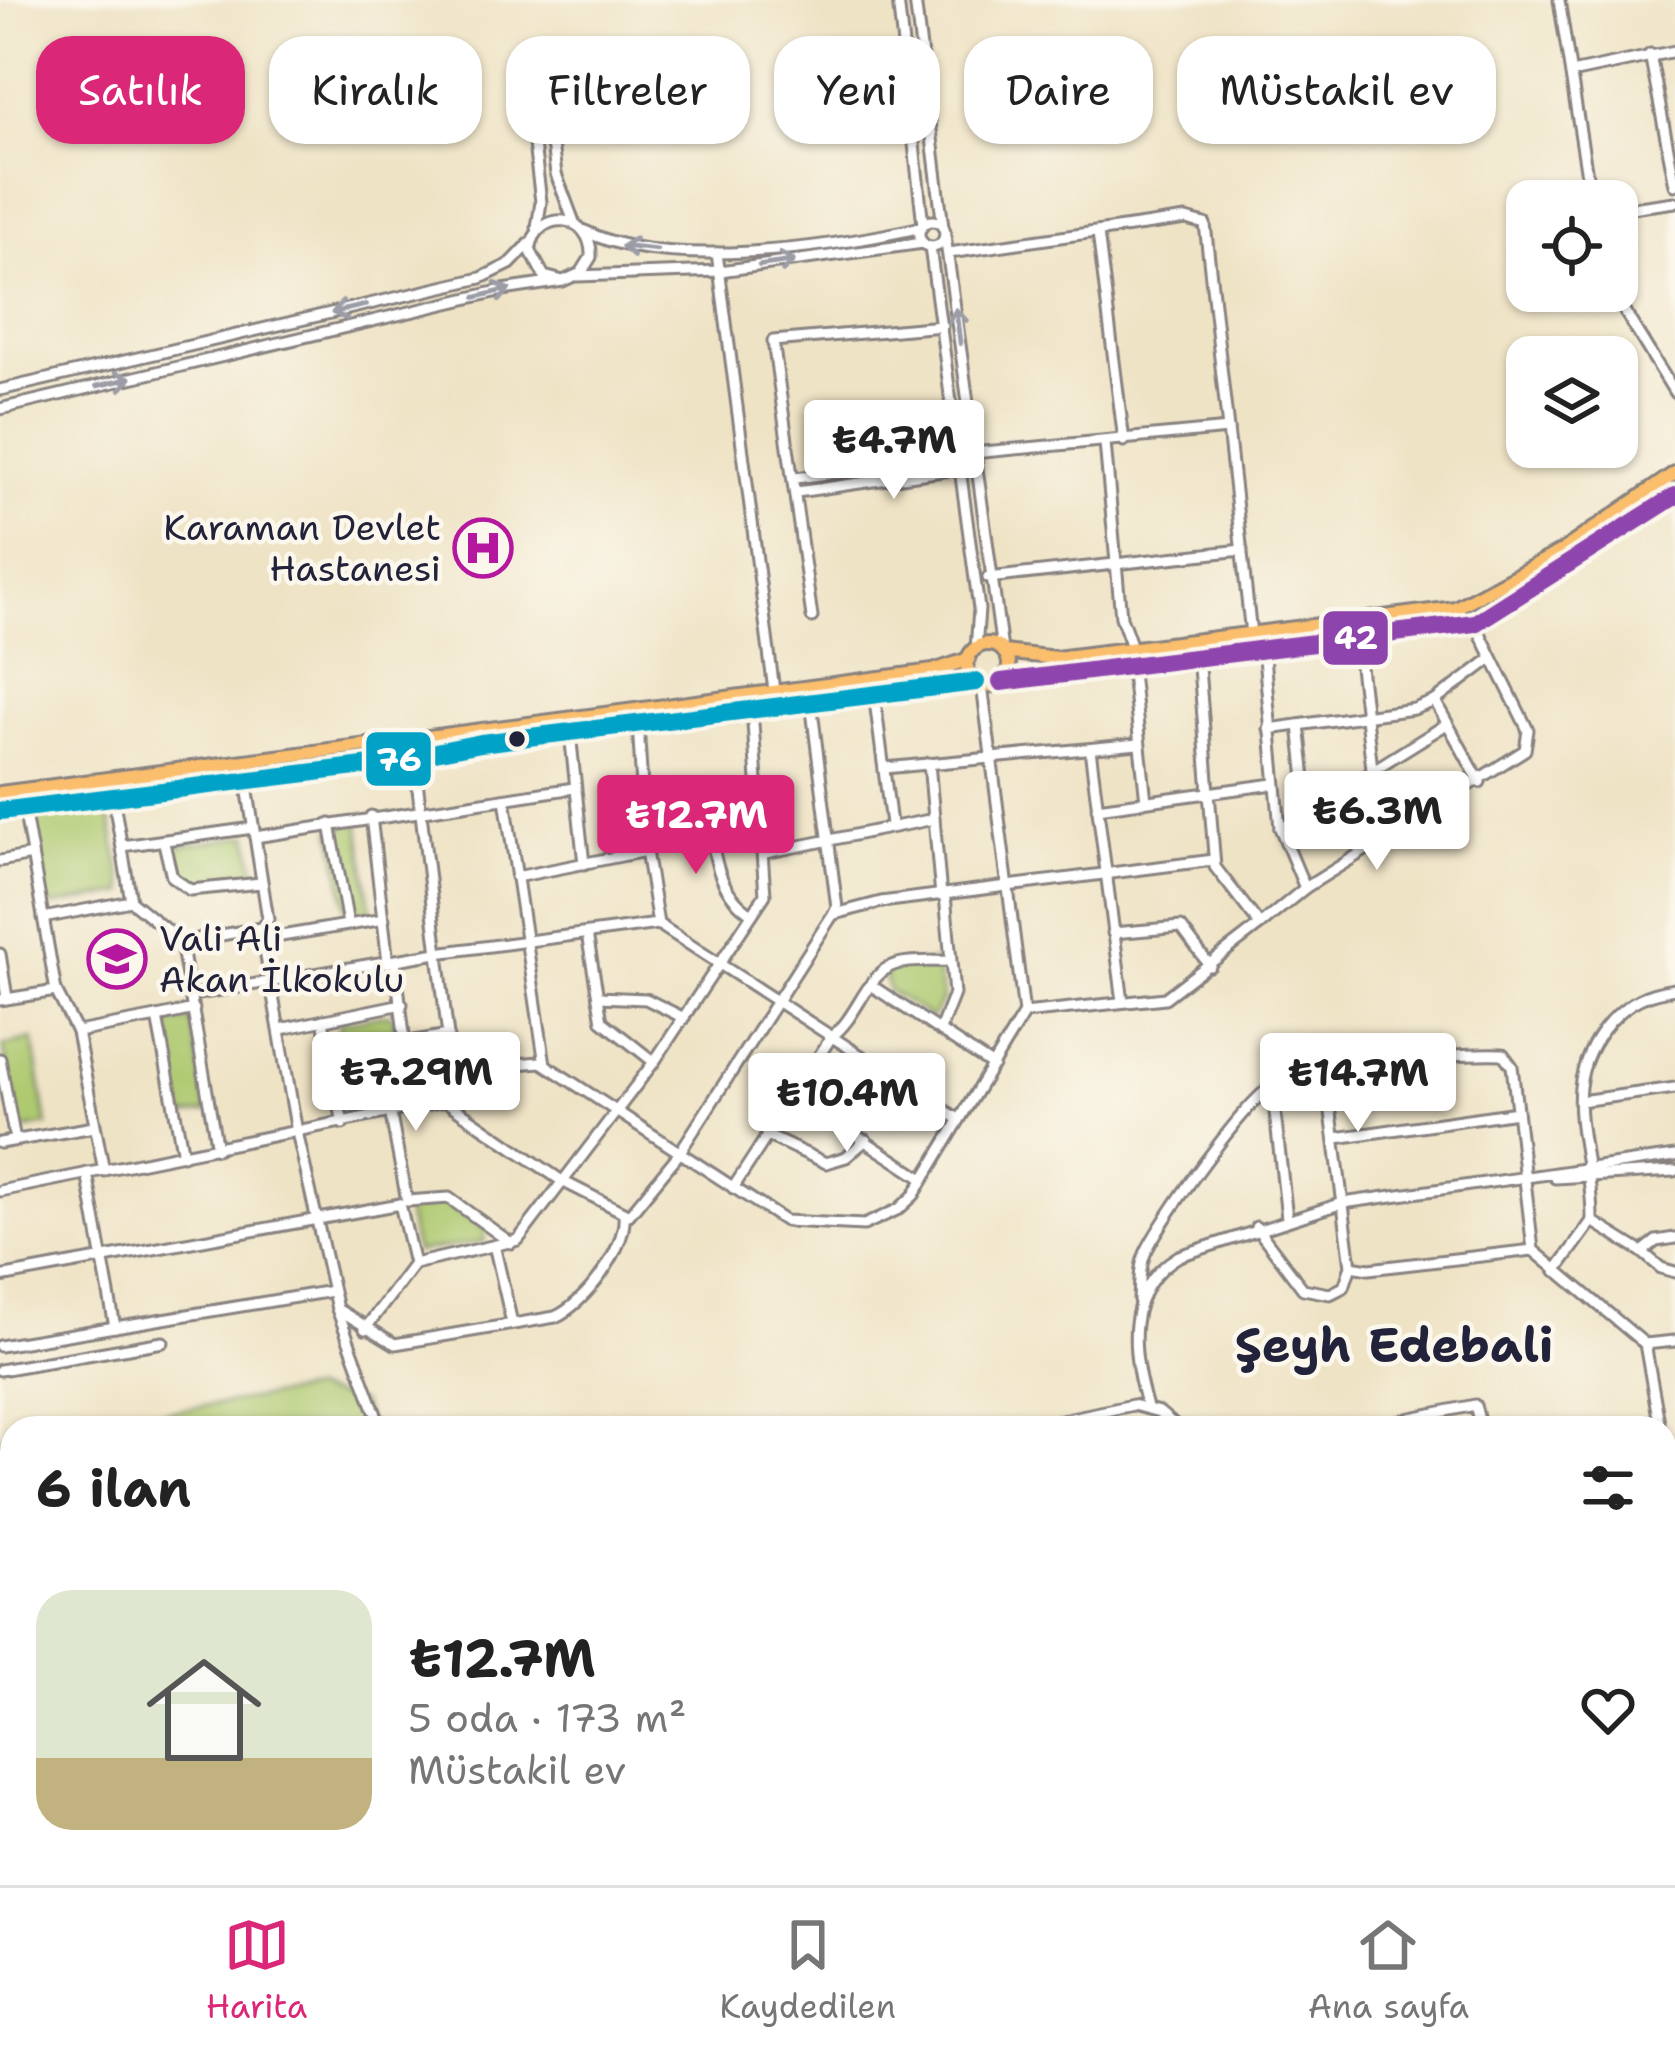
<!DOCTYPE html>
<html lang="tr">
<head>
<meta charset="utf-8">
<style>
	body { margin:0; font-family:"Shantell Sans",sans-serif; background:#f6f6f6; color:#222; height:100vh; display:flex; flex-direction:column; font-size:45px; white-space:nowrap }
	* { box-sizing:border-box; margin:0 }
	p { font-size:39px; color:#767676 }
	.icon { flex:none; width:66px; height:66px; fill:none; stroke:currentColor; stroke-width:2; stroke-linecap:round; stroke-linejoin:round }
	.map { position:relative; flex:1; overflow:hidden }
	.drawer { position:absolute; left:0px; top:1416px; width:1677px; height:471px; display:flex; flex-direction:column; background:#fff; border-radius:36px 36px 0 0; box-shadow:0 3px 9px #0004 }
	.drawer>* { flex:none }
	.guide { position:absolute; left:36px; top:36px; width:1605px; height:108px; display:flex; gap:24px }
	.tools { position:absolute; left:1506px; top:180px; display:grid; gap:24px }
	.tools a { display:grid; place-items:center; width:132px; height:132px; border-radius:24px; background:#fff; box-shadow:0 3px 9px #0004; font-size:60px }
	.price { position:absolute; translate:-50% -102px; padding:0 27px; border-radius:12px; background:#fff; color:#222; font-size:39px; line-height:78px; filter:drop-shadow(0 3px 6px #0008) }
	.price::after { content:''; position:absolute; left:50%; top:72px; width:36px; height:27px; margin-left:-18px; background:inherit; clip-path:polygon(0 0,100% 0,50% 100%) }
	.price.current { background:#db2777; color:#fff }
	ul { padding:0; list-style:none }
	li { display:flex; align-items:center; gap:36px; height:300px; padding:0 36px }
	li+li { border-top:3px solid #e0e0e0 }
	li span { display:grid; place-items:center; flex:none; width:336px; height:240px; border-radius:36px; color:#555 }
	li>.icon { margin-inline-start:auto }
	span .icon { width:144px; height:144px; fill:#fffc; stroke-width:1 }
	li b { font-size:51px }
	h2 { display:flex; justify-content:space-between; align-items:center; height:144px; padding:0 36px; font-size:51px }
	.chip { padding:0 42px; border-radius:36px; background:#fff; box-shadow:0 3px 9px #0004; font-size:42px; line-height:108px }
	.chip.current { background:#db2777; color:#fff }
	.tabs { display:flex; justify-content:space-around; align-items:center; height:168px; border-top:3px solid #e0e0e0; background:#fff; font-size:33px; color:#767676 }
	.tabs a { display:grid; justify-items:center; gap:6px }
	.tabs .current { color:#db2777 }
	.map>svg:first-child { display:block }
	.green { fill:#aec96f; stroke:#687655; stroke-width:3 }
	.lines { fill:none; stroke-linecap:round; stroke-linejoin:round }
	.minor-casing { stroke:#888280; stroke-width:15 }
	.major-casing { stroke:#888280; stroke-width:18 }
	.minor { stroke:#fff; stroke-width:9 }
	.major { stroke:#fabe6d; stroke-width:12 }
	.bus-1-casing { stroke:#fbf7ec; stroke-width:27 }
	.bus-2-casing { stroke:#fbf7ec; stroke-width:27 }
	.bus-1 { stroke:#8e44ad; stroke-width:18 }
	.bus-2 { stroke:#02a2c7; stroke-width:18 }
	.oneway { stroke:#9c9ca7 }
	.bus-dot { fill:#22223b; stroke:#fbf7ec; stroke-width:4.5 }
	.labels { text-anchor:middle; stroke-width:9; stroke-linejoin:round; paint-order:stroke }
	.poi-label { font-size:36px; fill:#22223b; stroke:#fbf7ec; text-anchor:end }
	.district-label { font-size:48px; font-weight:bold; fill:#22223b; stroke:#fbf7ec }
	.line-badge { stroke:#fbf7ec; stroke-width:4.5 }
	.badge-label { font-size:33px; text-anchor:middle; font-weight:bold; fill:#fff }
</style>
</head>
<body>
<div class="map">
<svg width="1675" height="1885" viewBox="0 0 1675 1885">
	<rect width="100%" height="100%" fill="#fbf7ec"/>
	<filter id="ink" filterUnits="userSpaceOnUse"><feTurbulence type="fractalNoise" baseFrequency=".00833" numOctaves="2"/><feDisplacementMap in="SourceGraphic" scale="24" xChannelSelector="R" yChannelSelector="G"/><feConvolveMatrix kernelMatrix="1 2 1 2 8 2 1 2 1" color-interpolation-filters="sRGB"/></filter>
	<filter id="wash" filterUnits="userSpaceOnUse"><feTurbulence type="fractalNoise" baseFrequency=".004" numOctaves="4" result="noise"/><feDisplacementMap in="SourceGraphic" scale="48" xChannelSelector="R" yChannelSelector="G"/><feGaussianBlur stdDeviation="2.7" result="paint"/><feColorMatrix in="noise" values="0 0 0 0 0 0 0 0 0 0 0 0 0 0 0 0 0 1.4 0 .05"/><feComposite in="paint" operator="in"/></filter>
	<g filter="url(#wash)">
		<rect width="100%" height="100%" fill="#efe3c5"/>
		<g class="green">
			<path d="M 108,809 L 125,893 L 48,906 L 32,818 Z"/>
			<path d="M 359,822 L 371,911 L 348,915 L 332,829 Z"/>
			<path d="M 249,835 L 256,879 L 194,884 L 179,869 L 175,847 Z"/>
			<path d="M 935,961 L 943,998 L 932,1018 L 889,991 L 885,977 L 889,969 Z"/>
			<path d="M 388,1014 L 395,1020 L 393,1036 L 347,1047 L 340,1042 L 339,1023 Z"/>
			<path d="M 191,1020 L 207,1112 L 184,1116 L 165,1024 Z"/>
			<path d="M 33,1039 L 47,1125 L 20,1130 L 3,1046 Z"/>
			<path d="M 440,1199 L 485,1229 L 484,1242 L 416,1252 L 405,1208 Z"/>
			<path d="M 311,1390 L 361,1402 L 371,1428 L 59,1428 Z"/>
			<path d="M 12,1436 L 12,1557 L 0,1559 L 0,1438 Z"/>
		</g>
	</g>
	<g filter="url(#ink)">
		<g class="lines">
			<g class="minor-casing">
				<g id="minor">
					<path d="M 898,0 L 923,225"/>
					<path d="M 915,0 L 943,227"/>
					<path d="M 1559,0 L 1591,201"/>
					<path d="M 1650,54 L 1675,185"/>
					<path d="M 1571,73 L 1675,51"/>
					<path d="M 1617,210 L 1675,202"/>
					<circle cx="932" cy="234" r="13"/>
					<path d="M 537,228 L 541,202 L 528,94 L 545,91 L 556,174 L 574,222"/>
					<path d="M 585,231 C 665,272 834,247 922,227"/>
					<path d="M 1098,233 L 1124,441"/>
					<path d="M 945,235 L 1002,650"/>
					<path d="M 930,247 L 979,609 L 976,649"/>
					<path d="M 717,253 L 776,706"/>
					<path d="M 949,253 L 1186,219 L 1205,224 L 1251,634"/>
					<path d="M 577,276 L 720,271 L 923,243"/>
					<path d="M 1612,291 L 1675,393"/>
					<path d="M 0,390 L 481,278 L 510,264 L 529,244"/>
					<path d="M 0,409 L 503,290 L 563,281 L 581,273 L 591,257 C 593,213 537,207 530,250 L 544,276 L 563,281"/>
					<path d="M 1105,443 L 1121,617 L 1132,647"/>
					<path d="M 973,453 L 1228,429"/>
					<path d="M 795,478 L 963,458"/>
					<path d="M 797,492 L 964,468"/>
					<path d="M 988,578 L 1242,550"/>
					<path d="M 812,617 L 773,341 L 942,326"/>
					<path d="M 1357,641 L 1381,845"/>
					<path d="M 1263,647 L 1280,828 L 1305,888 L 1525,750 L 1528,730 L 1475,623"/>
					<path d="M 1198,655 L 1215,867 L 1260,925 L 1305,888"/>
					<path d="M 1131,663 L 1146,801"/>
					<path d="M 874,693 L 891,824"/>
					<path d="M 1435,701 L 1480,782"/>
					<path d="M 638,724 L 646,851 L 658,924"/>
					<path d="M 1299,725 L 1309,815"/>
					<path d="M 1269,729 L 1414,709 L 1435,701 L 1492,658"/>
					<path d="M 570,733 L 584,864"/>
					<path d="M 1090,749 L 1123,1002"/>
					<path d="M 929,763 L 941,896"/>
					<path d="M 885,768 L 1138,744"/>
					<path d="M 1370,772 L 1447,724"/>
					<path d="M 246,780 L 268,919 L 261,928 L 297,1132 L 337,1309 L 395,1344 L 555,1317 C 585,1304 627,1248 624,1215"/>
					<path d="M 113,796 L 131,901 L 181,942 L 217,1149"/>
					<path d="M 505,799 L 545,1064"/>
					<path d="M 706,799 C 714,844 711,888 752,914"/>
					<path d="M 24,808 L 56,991 L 77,1032 L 104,1171"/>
					<path d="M 643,808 L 757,795"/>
					<path d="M 1097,808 L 1274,784"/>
					<path d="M 371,816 L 388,963"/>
					<path d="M 330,824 L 348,924"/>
					<path d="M 1280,828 C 1310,813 1346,814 1372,795"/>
					<path d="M 255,837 L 574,788"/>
					<path d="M 164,843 L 172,877 L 190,890 L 261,883"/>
					<path d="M 122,846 L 253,828"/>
					<path d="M 765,853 L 934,819"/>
					<path d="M 0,861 L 32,855"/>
					<path d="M 516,877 L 646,851"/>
					<path d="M 835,914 L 881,902 L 1214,860"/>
					<path d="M 43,918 L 131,901"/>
					<path d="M 1113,933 L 1181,927 L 1210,966"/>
					<path d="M 587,934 L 602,1021 L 654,1062"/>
					<path d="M 263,939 L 384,919"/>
					<path d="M 181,942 L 261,928"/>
					<path d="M 0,954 L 7,998"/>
					<path d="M 395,961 L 405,1042"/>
					<path d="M 872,986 L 993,1066"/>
					<path d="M 1675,989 C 1647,993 1629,1001 1610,1022 C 1553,1087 1593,1143 1592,1221 L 1642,1252 L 1656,1241 L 1675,1238"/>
					<path d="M 192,995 L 437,953 L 658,924 L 957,1118"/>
					<path d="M 598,997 L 646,999 L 684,1018"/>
					<path d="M 0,1000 L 56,991"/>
					<path d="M 1024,1013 L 1165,998 L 1260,925"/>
					<path d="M 157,1017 L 194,1009"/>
					<path d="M 323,1020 L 343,1124"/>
					<path d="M 941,1027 L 954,994 L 945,895"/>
					<path d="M 281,1029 L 402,1004"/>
					<path d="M 77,1032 L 157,1017 L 183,1155"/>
					<path d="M 331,1056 L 448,1035"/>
					<path d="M 0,1059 L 15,1140"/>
					<path d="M 452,1069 L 541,1062 L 785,1221 L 864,1225 L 899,1209 L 914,1195 L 1024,1013 L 982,685"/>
					<path d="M 1272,1086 L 1287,1218"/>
					<path d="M 795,1095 L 923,1179"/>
					<path d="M 445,1101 L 562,1181 L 629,1215 L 678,1155 L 837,908 L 811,702"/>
					<path d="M 1580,1101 L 1675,1088"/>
					<path d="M 391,1116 L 407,1201 L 449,1198 L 511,1243"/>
					<path d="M 766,1135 L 826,1163 L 846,1157 L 866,1140"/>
					<path d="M 1336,1138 L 1517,1112"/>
					<path d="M 0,1143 L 94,1127"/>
					<path d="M 87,1173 L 115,1327"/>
					<path d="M 1555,1178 L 1675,1171"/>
					<path d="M 733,1188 L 832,1036 C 856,1019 864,981 889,967 C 904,959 932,962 949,961"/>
					<path d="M 0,1191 L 445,1101 L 453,1086 L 452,1069 L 414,756"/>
					<path d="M 1256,1227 L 1303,1289 L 1330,1294 L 1344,1287 L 1351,1266 L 1326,1074"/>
					<path d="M 495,1249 L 512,1323"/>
					<path d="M 1642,1252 L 1661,1268 L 1675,1272"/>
					<path d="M 414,1264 L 518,1240 L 654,1062 L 765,895 L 752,709"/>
					<path d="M 1351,1266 L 1369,1269 L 1533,1250"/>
					<path d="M 1556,1271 L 1592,1221"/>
					<path d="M 0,1277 L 400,1204"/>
					<path d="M 1139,1300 C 1140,1285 1139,1268 1145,1254 C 1157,1225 1248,1097 1273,1086 C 1319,1066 1452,1052 1503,1054 L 1512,1066 L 1533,1250 L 1645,1344 L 1660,1428"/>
					<path d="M 337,1309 L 381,1428"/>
					<path d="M 365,1329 L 414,1264 L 400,1204"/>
					<path d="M 1645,1344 L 1675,1341"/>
					<path d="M 0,1346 L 332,1291"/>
					<path d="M 0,1370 L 163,1342"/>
					<path d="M 1147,1407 C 1131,1353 1123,1289 1179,1256 L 1343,1203 L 1675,1156"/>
					<path d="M 1024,1428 L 1133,1405 L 1159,1412 L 1178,1428"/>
					<path d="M 1362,1428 L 1475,1405 L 1481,1428"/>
					<path d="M 1665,1443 L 1675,1469"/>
					<path d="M 1665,1498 L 1675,1494"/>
					<path d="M 1665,1515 L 1675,1511"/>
					<path d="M 0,1560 L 12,1558"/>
					<path d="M 0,1568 L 8,1616 L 0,1639"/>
					<path d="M 1665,1585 L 1675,1582"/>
					<path d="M 1665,1662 L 1675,1658"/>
					<path d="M 1665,1674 L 1675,1670"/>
					<path d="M 0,1715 L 12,1723"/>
					<path d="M 0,1819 L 12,1826"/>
					<path d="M 48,1875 L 50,1885"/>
					<path d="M 132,1875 L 134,1885"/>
					<path d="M 283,1875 L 284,1885"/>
					<path d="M 378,1875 L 380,1885"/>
					<path d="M 444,1875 L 446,1885"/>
					<path d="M 523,1875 L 525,1885"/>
					<path d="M 705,1875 L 706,1885"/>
					<path d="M 782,1875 L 784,1885"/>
					<path d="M 854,1875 L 857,1885"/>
					<path d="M 1017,1875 L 1018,1885"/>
					<path d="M 1172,1875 L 1176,1885"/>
					<path d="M 310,1885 L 366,1875"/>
					<path d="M 622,1885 L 673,1875"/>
					<path d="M 1070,1885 L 1097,1875"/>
					<path d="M 1115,1885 L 1141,1875"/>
					<path d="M 1294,1885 L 1313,1878"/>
					<path d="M 1382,1885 L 1382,1875"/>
					<path d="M 1450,1885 L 1451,1875"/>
					<path d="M 1513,1885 L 1513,1875"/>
				</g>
			</g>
			<g class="major-casing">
				<g id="major">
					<circle cx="988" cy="665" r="21"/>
					<path d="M 1004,652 L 1056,658 L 1455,608 L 1562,551 L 1675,473"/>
					<path d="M 1001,682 L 1475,623 L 1675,496"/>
					<path d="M 0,793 L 933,671 L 969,659"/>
					<path d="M 0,811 L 364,766 L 481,743 L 976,682"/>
				</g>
			</g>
			<use href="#minor" class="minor"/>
			<use href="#major" class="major"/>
			<g class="bus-1-casing">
				<path id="bus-1" d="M 1001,682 L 1475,623 L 1675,496"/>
			</g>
			<g class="bus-2-casing">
				<path id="bus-2" d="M 0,811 L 364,766 L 481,743 L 976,682"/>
			</g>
			<use href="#bus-1" class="bus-1"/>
			<use href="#bus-2" class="bus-2"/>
		</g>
		<defs><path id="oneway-shaft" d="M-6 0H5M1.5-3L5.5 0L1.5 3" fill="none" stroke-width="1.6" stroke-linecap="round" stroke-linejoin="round" transform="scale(3)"/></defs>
		<g class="oneway">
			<use href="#oneway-shaft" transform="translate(639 248) rotate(-174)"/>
			<use href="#oneway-shaft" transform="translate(777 263) rotate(-8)"/>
			<use href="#oneway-shaft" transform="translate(493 293) rotate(-14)"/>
			<use href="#oneway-shaft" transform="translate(349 309) rotate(167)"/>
			<use href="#oneway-shaft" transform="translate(958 326) rotate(-97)"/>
			<use href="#oneway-shaft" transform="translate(114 382) rotate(-13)"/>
		</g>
	</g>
	<defs>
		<g id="hospital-ring" transform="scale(3)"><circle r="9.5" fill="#fbf7ec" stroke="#b5179e" stroke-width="1.5"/><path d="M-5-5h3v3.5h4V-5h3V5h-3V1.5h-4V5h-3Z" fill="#b5179e"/></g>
		<g id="school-ring" transform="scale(3)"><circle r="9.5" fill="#fbf7ec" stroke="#b5179e" stroke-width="1.5"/><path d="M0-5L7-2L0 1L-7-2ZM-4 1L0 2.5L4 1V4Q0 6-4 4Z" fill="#b5179e"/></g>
	</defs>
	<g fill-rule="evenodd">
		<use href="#hospital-ring" x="483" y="548"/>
		<use href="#school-ring" x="117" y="959"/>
	</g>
	<circle class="bus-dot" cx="517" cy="739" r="10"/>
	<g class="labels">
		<g class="poi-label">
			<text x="441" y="540">Karaman Devlet<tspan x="441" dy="41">Hastanesi</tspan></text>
			<text x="159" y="951" text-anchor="start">Vali Ali<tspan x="159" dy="41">Akan İlkokulu</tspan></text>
		</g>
		<g class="district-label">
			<text x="1394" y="1362">Şeyh Edebali</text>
		</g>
	</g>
	<g class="line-badge">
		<rect x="1321" y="609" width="69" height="58" rx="12" fill="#8e44ad"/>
		<rect x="364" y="730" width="69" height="58" rx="12" fill="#02a2c7"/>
	</g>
	<g class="badge-label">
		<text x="1356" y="649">42</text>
		<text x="399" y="771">76</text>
	</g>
</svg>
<div class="tools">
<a><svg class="icon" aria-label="locate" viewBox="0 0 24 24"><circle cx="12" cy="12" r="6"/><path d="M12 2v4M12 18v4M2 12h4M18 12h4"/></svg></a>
<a><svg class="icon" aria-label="layers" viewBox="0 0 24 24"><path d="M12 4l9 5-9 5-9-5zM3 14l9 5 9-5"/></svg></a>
</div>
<b class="price" style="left:894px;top:502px">₺4.7M</b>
<b class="price" style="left:1377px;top:873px">₺6.3M</b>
<b class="price current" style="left:696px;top:877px">₺12.7M</b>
<b class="price" style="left:416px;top:1134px">₺7.29M</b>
<b class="price" style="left:1358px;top:1135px">₺14.7M</b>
<b class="price" style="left:847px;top:1155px">₺10.4M</b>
<div class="guide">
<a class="chip current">Satılık</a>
<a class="chip">Kiralık</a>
<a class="chip">Filtreler</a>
<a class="chip">Yeni</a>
<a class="chip">Daire</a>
<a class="chip">Müstakil ev</a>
</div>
<section class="drawer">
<h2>6 ilan<svg class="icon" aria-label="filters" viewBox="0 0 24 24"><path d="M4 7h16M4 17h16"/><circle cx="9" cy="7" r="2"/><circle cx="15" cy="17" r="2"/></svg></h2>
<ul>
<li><span style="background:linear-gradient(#dfe7d0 70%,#c2b280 0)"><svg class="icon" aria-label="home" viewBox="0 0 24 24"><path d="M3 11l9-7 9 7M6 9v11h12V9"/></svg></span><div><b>₺12.7M</b><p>5 oda · 173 m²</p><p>Müstakil ev</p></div><svg class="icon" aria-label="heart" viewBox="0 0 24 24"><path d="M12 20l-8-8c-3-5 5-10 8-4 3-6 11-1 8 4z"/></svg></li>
</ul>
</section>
</div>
<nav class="tabs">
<a class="current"><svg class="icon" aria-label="map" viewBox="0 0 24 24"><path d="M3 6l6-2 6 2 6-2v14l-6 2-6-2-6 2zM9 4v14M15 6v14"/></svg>Harita</a>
<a><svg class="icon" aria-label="saved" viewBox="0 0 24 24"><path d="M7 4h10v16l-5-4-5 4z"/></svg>Kaydedilen</a>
<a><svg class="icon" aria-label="home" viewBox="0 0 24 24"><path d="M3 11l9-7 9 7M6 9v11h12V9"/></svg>Ana sayfa</a>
</nav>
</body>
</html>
